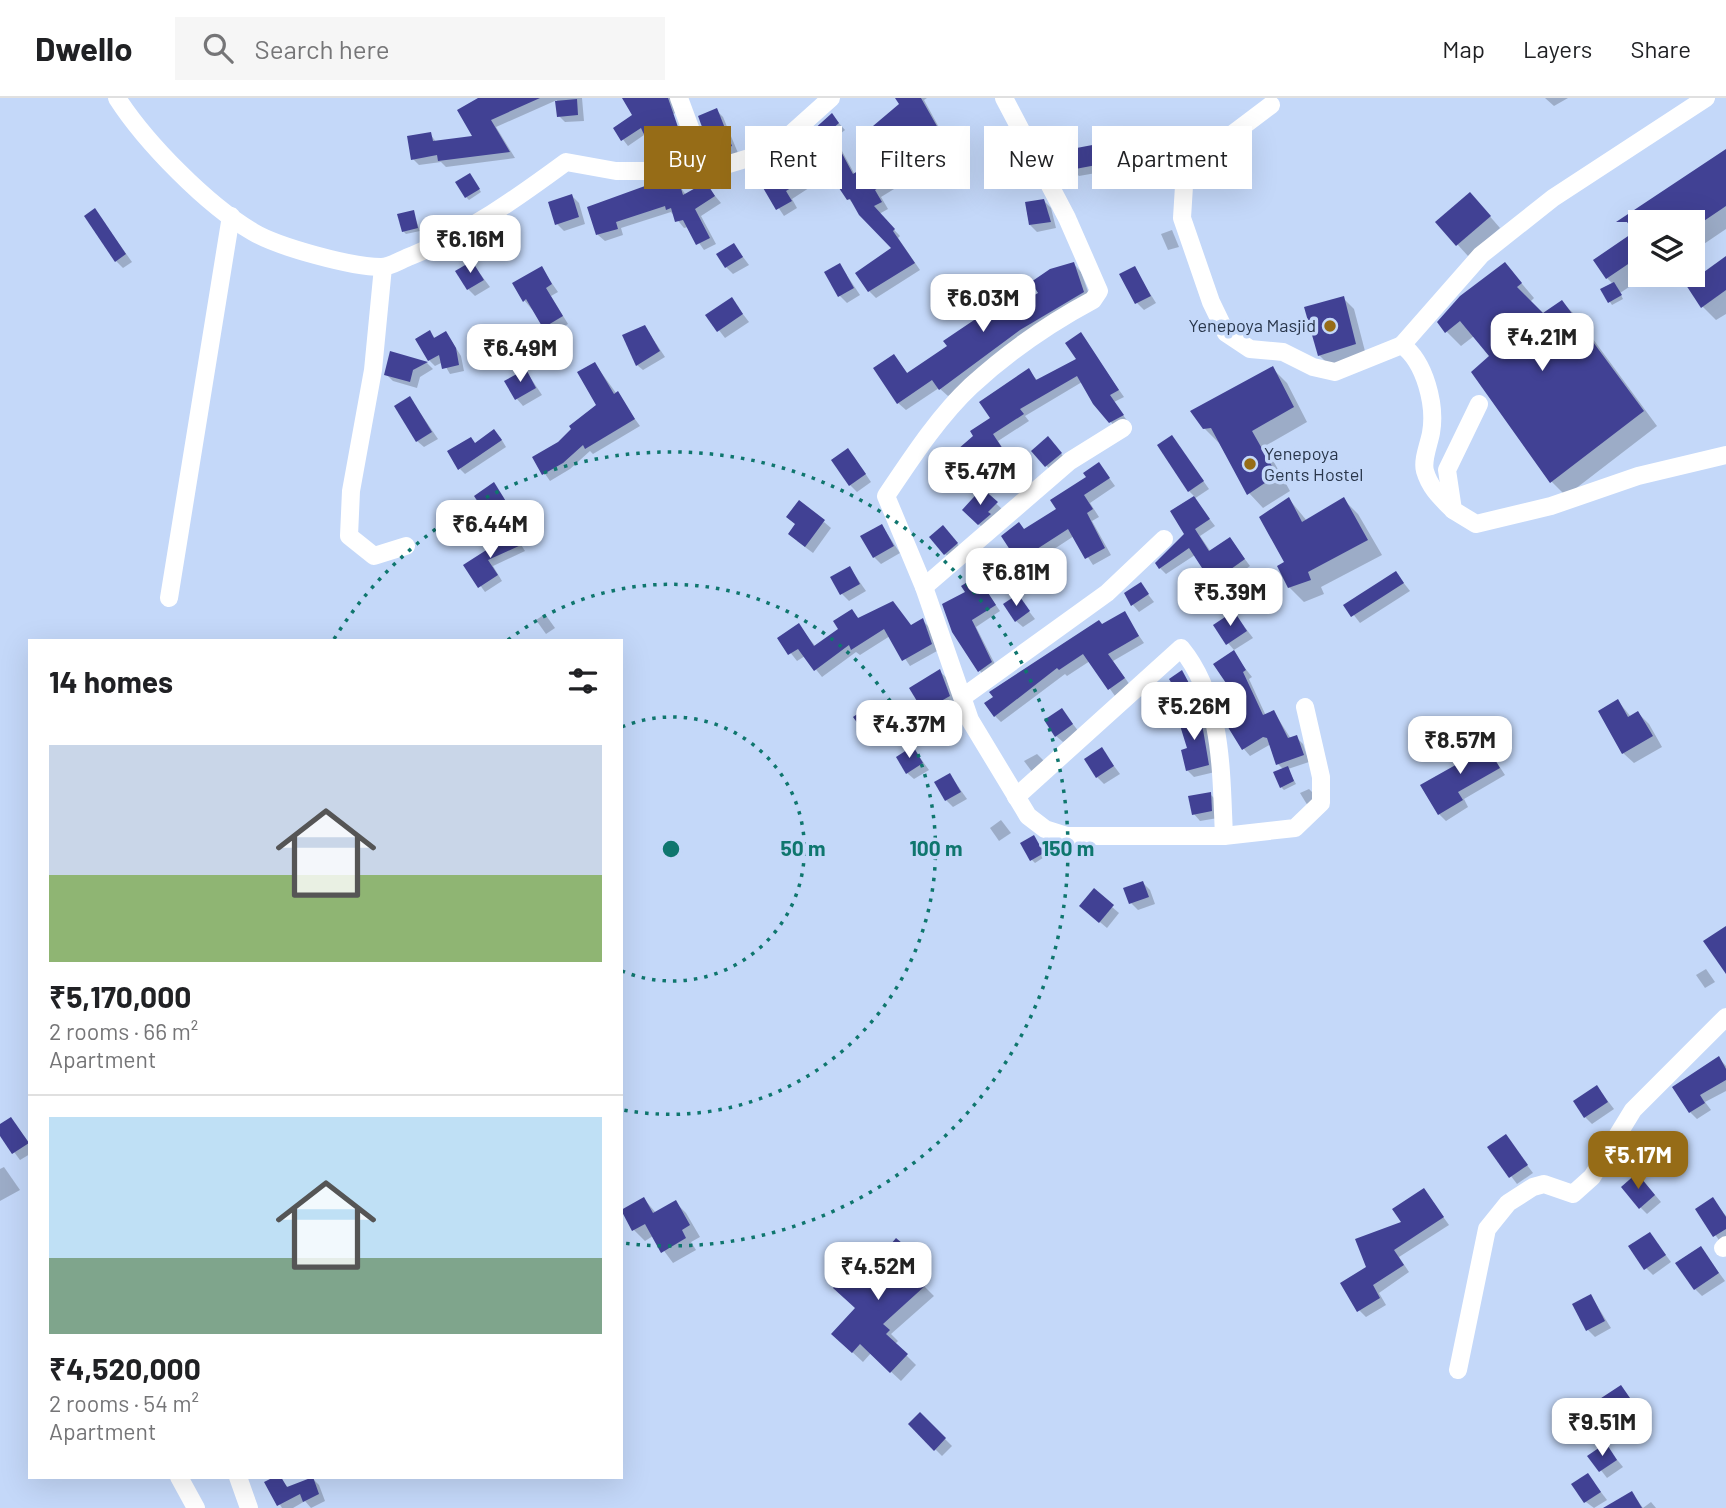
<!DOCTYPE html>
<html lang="en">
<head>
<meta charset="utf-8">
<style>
	body { margin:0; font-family:Barlow,sans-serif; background:#f6f6f6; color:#202124; height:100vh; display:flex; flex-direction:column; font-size:26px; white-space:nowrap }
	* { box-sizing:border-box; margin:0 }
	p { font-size:23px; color:#757577 }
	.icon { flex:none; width:38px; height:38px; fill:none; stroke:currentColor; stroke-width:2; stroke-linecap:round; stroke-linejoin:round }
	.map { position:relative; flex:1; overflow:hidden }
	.sheet { position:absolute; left:28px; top:541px; width:595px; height:840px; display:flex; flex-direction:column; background:#fff; border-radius:0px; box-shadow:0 7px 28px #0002 }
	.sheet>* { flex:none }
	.guide { position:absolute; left:644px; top:28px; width:665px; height:63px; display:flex; gap:14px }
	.fabs { position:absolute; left:1628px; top:112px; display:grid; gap:14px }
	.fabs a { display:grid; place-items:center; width:77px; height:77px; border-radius:0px; background:#fff; box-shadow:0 7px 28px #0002; font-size:35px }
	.price { position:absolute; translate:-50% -60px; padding:0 16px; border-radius:14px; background:#fff; color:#222; font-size:23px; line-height:46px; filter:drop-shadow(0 2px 4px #0008) }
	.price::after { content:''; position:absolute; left:50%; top:42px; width:21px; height:16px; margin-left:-10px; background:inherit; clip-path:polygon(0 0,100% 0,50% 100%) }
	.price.active { background:#966c17; color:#fff }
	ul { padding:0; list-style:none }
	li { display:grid; align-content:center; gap:14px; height:371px; padding:0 21px }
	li+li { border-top:2px solid #e0e0e0 }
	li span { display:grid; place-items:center; height:217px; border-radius:0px; color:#555 }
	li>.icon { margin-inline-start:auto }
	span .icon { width:126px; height:126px; fill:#fffc; stroke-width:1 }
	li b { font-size:30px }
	h2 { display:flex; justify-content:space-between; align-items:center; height:84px; padding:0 21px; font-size:30px }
	.pill { padding:0 24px; border-radius:0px; background:#fff; box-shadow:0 7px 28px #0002; font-size:24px; line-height:63px }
	.pill.active { background:#966c17; color:#fff }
	header { display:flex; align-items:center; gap:42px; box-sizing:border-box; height:98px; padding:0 35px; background:#fff; border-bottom:2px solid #e0e0e0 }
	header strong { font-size:33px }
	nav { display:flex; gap:38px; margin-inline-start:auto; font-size:24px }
	.search { width:490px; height:63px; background:#f6f6f6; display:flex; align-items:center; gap:18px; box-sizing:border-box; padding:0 24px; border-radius:0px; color:#757577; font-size:26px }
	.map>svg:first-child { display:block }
	.shadow { fill:#0003 }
	.building { fill:#414194 }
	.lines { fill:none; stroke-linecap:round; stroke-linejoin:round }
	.minor { stroke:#fff; stroke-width:18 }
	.ring { fill:none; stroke:#0f766e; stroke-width:3.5; stroke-dasharray:3.5 7 }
	.poi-dot { fill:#966c17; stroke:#c4d8f9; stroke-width:2.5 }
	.labels { text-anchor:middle; stroke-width:7; stroke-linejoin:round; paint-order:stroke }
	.poi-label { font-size:18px; fill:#29364b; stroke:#c4d8f9; text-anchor:end }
	.centre { fill:#0f766e; stroke:#c4d8f9; stroke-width:3.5 }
	.ring-label { font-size:21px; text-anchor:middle; font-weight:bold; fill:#0f766e; stroke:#c4d8f9; stroke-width:7; stroke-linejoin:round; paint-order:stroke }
</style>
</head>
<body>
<header>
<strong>Dwello</strong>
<div class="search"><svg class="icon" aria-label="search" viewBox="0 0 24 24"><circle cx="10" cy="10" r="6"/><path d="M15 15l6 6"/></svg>Search here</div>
<nav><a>Map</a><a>Layers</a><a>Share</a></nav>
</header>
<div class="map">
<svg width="1726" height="1410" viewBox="0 0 1726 1410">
	<rect width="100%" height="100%" fill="#c4d8f9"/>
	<g class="shadow">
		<path d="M 481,0 L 582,0 L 584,23 L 565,24 L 559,18 L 557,2 L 496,29 L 515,60 L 446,69 L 441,64 L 419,67 L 413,61 L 430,36 L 437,45 L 475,40 Z"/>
		<path d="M 632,0 L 676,0 L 673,4 L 675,15 L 643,34 L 644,37 L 628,48 L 615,31 L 634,18 Z"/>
		<path d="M 897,0 L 927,0 L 924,2 L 947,44 L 910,65 L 917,77 L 881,99 L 888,111 L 879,116 L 900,138 L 898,140 L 920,172 L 876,200 L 869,193 L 894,151 L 849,101 L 832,75 L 792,101 L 797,110 L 784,118 L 760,82 L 838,24 L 845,32 L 835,40 L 855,77 L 898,54 L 901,6 Z"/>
		<path d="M 1545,0 L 1568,0 L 1554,8 Z"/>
		<path d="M 716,12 L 723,19 L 738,55 L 720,62 L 713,55 Z"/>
		<path d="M 676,28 L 683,35 L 695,67 L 684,68 L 677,61 L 675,50 L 659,58 L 652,51 Z"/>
		<path d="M 1102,47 L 1109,54 L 1113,72 L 1079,78 L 1072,71 Z"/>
		<path d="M 1726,52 L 1726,131 L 1692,154 L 1692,124 L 1640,124 L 1640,177 L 1647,177 L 1620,195 L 1623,201 L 1612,207 L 1602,192 L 1613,186 L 1607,180 L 1637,135 L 1626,119 Z"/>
		<path d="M 470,77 L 481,94 L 469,102 L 466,99 Z"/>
		<path d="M 678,86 L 686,97 L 706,87 L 721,105 L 701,118 L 716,146 L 704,152 L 688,129 L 684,130 L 671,114 L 621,130 L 623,137 L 605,143 L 598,137 L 589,110 Z"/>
		<path d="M 572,98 L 579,105 L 585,126 L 564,133 L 557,126 Z"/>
		<path d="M 1044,103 L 1051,110 L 1056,130 L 1037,134 L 1030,127 Z"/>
		<path d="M 1480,107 L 1500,130 L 1468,158 L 1437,124 Z"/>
		<path d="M 95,112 L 132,164 L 123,170 L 116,163 Z"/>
		<path d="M 413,114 L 420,133 L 406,136 L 403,133 Z"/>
		<path d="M 1172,132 L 1179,149 L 1168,152 L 1161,136 Z"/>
		<path d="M 734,147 L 749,167 L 733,176 L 726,169 Z"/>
		<path d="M 1726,160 L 1726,216 L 1716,222 L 1702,208 Z"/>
		<path d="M 472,165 L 490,189 L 475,198 L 468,191 Z"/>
		<path d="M 1074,166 L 1081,174 L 1091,202 L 1027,240 L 948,298 L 939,290 L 906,312 L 898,305 L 894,258 L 908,276 L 949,249 L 1001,198 L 1013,211 L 1040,195 Z"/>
		<path d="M 1505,166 L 1534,200 L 1530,204 L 1543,217 L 1562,204 L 1576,218 L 1657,328 L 1566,398 L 1552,384 L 1474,274 L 1491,258 L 1474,238 L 1461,248 L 1446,233 Z"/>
		<path d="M 840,167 L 860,197 L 847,205 L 840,198 Z"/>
		<path d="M 1134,170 L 1156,205 L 1144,212 L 1137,205 Z"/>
		<path d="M 542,171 L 558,194 L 551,198 L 568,226 L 552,235 L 524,202 Z"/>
		<path d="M 1343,200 L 1354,211 L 1366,257 L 1330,268 L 1319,257 Z"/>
		<path d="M 732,202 L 749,224 L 725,240 L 708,218 Z"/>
		<path d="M 645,229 L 665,259 L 643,272 L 637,267 Z"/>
		<path d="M 429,234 L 436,241 L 445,236 L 451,242 L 461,258 L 464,273 L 450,276 L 443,264 L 435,268 L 429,262 L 417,242 Z"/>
		<path d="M 1080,236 L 1124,299 L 1114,304 L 1128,324 L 1116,331 L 1082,284 L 1025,318 L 1029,323 L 998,343 L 1011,363 L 1016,358 L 1032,375 L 1022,385 L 999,362 L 973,381 L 967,375 L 992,321 L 1029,273 L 1038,283 L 1079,261 Z"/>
		<path d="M 392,255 L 427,265 L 433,271 L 420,279 L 417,290 L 393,283 L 386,276 Z"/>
		<path d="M 595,266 L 640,328 L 593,356 L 590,353 L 570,371 L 550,383 L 534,360 L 559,345 L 598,307 Z"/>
		<path d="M 1272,270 L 1287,285 L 1307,324 L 1265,348 L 1290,393 L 1263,410 L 1249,395 L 1219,345 L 1204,330 Z"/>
		<path d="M 526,273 L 542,297 L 523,308 L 517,301 Z"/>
		<path d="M 410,300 L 438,341 L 424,349 L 417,343 Z"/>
		<path d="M 500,339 L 506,349 L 465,376 L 460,371 L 476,347 Z"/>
		<path d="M 1172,339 L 1209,391 L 1194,401 L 1215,428 L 1200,438 L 1211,454 L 1230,441 L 1250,468 L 1229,483 L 1233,488 L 1223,495 L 1195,457 L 1166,476 L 1160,470 L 1186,436 L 1172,414 L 1195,399 L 1189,393 Z"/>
		<path d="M 1054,347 L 1067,363 L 1053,375 L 1033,353 Z"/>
		<path d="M 854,359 L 871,384 L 857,394 L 850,387 Z"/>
		<path d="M 1099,366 L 1115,388 L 1090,405 L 1099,419 L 1092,423 L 1111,457 L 1093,467 L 1074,438 L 1042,459 L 1050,470 L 1034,481 L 1027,474 L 1025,433 L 1058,411 Z"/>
		<path d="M 494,387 L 513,413 L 496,424 L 489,417 Z"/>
		<path d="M 982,392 L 1003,412 L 986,433 L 964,412 Z"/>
		<path d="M 1289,401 L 1307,423 L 1344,402 L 1358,416 L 1382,457 L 1321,489 L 1324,496 L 1304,504 L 1289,489 L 1286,464 Z"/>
		<path d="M 824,424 L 831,430 L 813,455 L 797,443 Z"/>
		<path d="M 882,428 L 900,455 L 881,466 L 874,459 Z"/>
		<path d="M 513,434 L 525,453 L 493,468 L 502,483 L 485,494 L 466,468 Z"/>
		<path d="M 950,436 L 963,453 L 952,462 L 945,456 Z"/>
		<path d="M 850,470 L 866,493 L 849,503 L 842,496 Z"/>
		<path d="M 1396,475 L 1410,493 L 1360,525 L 1346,507 Z"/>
		<path d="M 977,480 L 1000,513 L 976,529 L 997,570 L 985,579 L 980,573 L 968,494 Z"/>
		<path d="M 1140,486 L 1154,504 L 1139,514 L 1133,507 Z"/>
		<path d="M 1017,498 L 1035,521 L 1023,529 L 1016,523 Z"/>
		<path d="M 852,513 L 860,522 L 911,528 L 922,522 L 929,529 L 937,553 L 910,568 L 890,538 L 860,557 L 856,554 L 822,579 L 805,558 L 797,563 L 779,540 L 799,528 L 816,549 L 840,531 Z"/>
		<path d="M 1234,515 L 1253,540 L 1234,552 L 1228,545 Z"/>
		<path d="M 545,516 L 555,530 L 546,536 L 536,522 Z"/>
		<path d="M 1124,516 L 1144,545 L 1113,563 L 1130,587 L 1115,598 L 1090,563 L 1067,578 L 1065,576 L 1001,624 L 995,618 L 1103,528 Z"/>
		<path d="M 1233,555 L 1252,579 L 1249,581 L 1266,618 L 1274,614 L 1291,641 L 1296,639 L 1303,646 L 1309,664 L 1288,671 L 1296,686 L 1284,692 L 1281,689 L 1284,672 L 1278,666 L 1271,646 L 1250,658 L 1244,651 L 1233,607 Z"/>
		<path d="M 940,574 L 947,580 L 955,605 L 931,619 L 911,590 Z"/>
		<path d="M 1182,574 L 1198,599 L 1189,605 L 1182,598 Z"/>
		<path d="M 1618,603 L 1631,619 L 1638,615 L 1649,626 L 1662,649 L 1634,665 L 1623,655 Z"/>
		<path d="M 866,612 L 888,639 L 877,647 L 870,640 Z"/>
		<path d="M 1062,612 L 1079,634 L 1063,644 L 1056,638 Z"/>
		<path d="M 1200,616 L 1206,623 L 1215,674 L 1194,679 L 1187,672 L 1189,652 Z"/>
		<path d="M 1480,639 L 1505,677 L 1464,701 L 1468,709 L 1446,723 L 1439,716 Z"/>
		<path d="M 913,650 L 929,672 L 914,681 L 907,675 Z"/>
		<path d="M 1102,652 L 1120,676 L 1104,686 L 1097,679 Z"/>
		<path d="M 1037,656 L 1044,663 L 1036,679 L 1024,663 Z"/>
		<path d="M 950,677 L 967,701 L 953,709 L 946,702 Z"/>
		<path d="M 1309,691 L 1316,698 L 1311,713 L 1300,695 Z"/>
		<path d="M 1210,696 L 1217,703 L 1218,720 L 1200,723 L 1194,716 Z"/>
		<path d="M 1001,722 L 1011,735 L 999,743 L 990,730 Z"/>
		<path d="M 1036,742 L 1046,758 L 1035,765 L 1032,762 Z"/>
		<path d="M 1143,785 L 1150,792 L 1155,806 L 1138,812 L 1131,805 Z"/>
		<path d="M 1112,809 L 1119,815 L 1107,830 L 1088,814 Z"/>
		<path d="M 1706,871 L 1715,884 L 1705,890 L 1696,877 Z"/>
		<path d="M 1719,960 L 1726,968 L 1726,993 L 1705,1004 L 1711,1012 L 1697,1021 L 1690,1014 Z"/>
		<path d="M 1597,989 L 1614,1011 L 1592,1026 L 1585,1019 Z"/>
		<path d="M 11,1021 L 30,1046 L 30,1056 L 20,1062 L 0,1035 L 0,1028 Z"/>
		<path d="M 1505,1038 L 1533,1075 L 1517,1086 L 1489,1049 Z"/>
		<path d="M 4,1069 L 20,1092 L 0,1103 L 0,1071 Z"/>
		<path d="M 1644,1084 L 1661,1104 L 1647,1116 L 1640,1109 Z"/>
		<path d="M 1424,1092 L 1449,1127 L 1399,1159 L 1409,1174 L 1379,1195 L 1386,1207 L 1366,1219 L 1359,1212 L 1368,1170 Z"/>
		<path d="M 644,1101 L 656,1115 L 675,1104 L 686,1115 L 700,1139 L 691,1144 L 696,1152 L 673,1165 L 653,1138 L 645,1143 L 634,1132 Z"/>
		<path d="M 1713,1101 L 1726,1118 L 1726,1142 L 1721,1145 L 1697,1111 Z"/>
		<path d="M 1650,1136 L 1671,1164 L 1653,1177 L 1646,1170 Z"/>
		<path d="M 1701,1150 L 1725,1183 L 1702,1198 L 1695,1191 Z"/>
		<path d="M 922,1165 L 931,1174 L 922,1186 L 934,1198 L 891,1236 L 898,1243 L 895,1246 L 916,1267 L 901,1283 L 871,1255 L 863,1264 L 833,1236 L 857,1210 L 871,1173 Z"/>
		<path d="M 1591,1198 L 1611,1230 L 1595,1239 L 1588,1232 Z"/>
		<path d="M 1621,1289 L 1635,1307 L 1585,1339 L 1578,1332 L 1584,1302 L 1591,1309 Z"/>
		<path d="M 920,1316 L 952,1348 L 942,1358 L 910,1326 Z"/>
		<path d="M 1605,1347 L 1623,1369 L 1607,1380 L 1590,1358 Z"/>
		<path d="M 1588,1377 L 1607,1402 L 1594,1410 L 1586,1404 L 1574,1387 Z"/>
		<path d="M 277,1379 L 289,1390 L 312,1380 L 319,1387 L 325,1403 L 311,1410 L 305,1403 L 293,1410 L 282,1410 L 267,1385 Z"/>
		<path d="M 1632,1395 L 1643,1410 L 1651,1404 L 1656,1410 L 1619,1410 Z"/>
	</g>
	<g class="building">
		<path d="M 478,0 L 540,0 L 491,22 L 510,54 L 438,63 L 437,57 L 411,62 L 407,38 L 431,34 L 433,43 L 472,38 L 457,12 Z"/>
		<path d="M 622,0 L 668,0 L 689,61 L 676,62 L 672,42 L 651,52 L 641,30 L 621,43 L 613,30 L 632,17 Z"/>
		<path d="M 895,0 L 921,0 L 942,37 L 904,58 L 912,70 L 875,92 L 882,104 L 874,108 L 895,131 L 893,133 L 915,165 L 868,194 L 855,175 L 891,150 L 859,117 L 850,101 L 847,102 L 825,69 L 786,93 L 792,103 L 776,112 L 758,81 L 793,56 L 791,52 L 832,15 L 839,25 L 830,33 L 853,76 L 861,71 L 863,73 L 895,54 L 873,28 L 899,6 Z"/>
		<path d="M 577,1 L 578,17 L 557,19 L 555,3 Z"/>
		<path d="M 717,10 L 732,48 L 712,56 L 698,18 Z"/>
		<path d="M 1103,45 L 1107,65 L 1070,72 L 1066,52 Z"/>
		<path d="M 1726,51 L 1726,108 L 1692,131 L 1692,124 L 1640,124 L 1640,158 L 1606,181 L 1593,162 L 1634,134 L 1627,124 L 1616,124 Z"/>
		<path d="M 470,75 L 480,91 L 465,100 L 455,84 Z"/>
		<path d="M 656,84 L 679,84 L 683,97 L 706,84 L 715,98 L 695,111 L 710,140 L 696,147 L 683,122 L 675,124 L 671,110 L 666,112 L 665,108 L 616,124 L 618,131 L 596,137 L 587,109 Z"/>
		<path d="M 1470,94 L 1491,118 L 1456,148 L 1435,124 Z"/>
		<path d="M 572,96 L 579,119 L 555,127 L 548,104 Z"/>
		<path d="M 1044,101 L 1051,124 L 1029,127 L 1025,104 Z"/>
		<path d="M 95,110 L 126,156 L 115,164 L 84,118 Z"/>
		<path d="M 414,112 L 418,130 L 402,134 L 397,116 Z"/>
		<path d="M 734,145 L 743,159 L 725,170 L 716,156 Z"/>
		<path d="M 1726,158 L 1726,192 L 1701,210 L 1686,187 Z"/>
		<path d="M 472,163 L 484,182 L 467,192 L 455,173 Z"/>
		<path d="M 1074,164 L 1084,194 L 1020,232 L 939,292 L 932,282 L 897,306 L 873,270 L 894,256 L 907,275 L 947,248 L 943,243 L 983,216 L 979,211 L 1002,195 L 1011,210 L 1038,195 L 1031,184 L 1050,171 Z"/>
		<path d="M 1505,164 L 1522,185 L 1517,189 L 1543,215 L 1562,202 L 1644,313 L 1550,385 L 1471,274 L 1489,258 L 1460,223 L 1445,235 L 1437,224 L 1460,198 Z"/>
		<path d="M 840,165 L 854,190 L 838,199 L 824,174 Z"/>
		<path d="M 542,168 L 552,186 L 546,190 L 563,218 L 543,230 L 526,201 L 523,204 L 512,185 Z"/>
		<path d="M 1135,168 L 1151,198 L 1135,206 L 1119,176 Z"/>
		<path d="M 1614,184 L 1622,197 L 1608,205 L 1600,191 Z"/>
		<path d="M 1344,198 L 1356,246 L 1318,258 L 1304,209 Z"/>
		<path d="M 732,199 L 743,216 L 717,234 L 705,217 Z"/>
		<path d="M 645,227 L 660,253 L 636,268 L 622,237 Z"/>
		<path d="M 430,232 L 434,240 L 446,233 L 456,250 L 459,267 L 442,271 L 439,257 L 428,263 L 415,241 Z"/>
		<path d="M 1081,234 L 1119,292 L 1110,297 L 1124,317 L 1109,325 L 1093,306 L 1077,278 L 1020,311 L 1024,316 L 993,336 L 1010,362 L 1017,356 L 1028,367 L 1019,376 L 1014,380 L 991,357 L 966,376 L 950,358 L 973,338 L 970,333 L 990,320 L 979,304 L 1029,270 L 1036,282 L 1076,261 L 1065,245 Z"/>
		<path d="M 390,253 L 428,264 L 413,272 L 410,284 L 384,277 Z"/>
		<path d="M 595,264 L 614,296 L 618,293 L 635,321 L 585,351 L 583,347 L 563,365 L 542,377 L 532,359 L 558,344 L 571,331 L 569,328 L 596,307 L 577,274 Z"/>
		<path d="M 1273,268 L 1294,309 L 1252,333 L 1277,377 L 1247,397 L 1211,330 L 1203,331 L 1190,313 Z"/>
		<path d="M 526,271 L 536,290 L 515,302 L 504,283 Z"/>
		<path d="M 410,298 L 432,334 L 416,344 L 394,308 Z"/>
		<path d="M 494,331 L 502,342 L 458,372 L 447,353 L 471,339 L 475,345 Z"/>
		<path d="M 1172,337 L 1204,383 L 1188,394 L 1157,347 Z"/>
		<path d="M 1048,338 L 1062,355 L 1045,369 L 1031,353 Z"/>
		<path d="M 848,350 L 866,376 L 849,388 L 831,362 Z"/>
		<path d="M 1099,364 L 1110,380 L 1084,397 L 1093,411 L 1087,415 L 1105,450 L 1085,461 L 1068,431 L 1037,451 L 1044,463 L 1025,475 L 1001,438 L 1019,424 L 1024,431 L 1056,411 L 1050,402 L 1086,379 L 1083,375 Z"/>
		<path d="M 494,384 L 507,405 L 488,419 L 474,398 Z"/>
		<path d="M 982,390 L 998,404 L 988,414 L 991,416 L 978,427 L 962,412 Z"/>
		<path d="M 1194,398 L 1210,421 L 1195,431 L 1209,453 L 1230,439 L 1245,461 L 1224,476 L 1228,481 L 1215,490 L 1189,450 L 1159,471 L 1155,465 L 1184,436 L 1170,413 Z"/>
		<path d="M 1289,399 L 1302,424 L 1344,399 L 1368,442 L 1308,474 L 1311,482 L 1288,490 L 1277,468 L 1284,464 L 1259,419 Z"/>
		<path d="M 799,402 L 825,422 L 805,449 L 788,436 L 795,426 L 786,419 Z"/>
		<path d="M 882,426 L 894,448 L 873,460 L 860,438 Z"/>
		<path d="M 943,427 L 958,445 L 944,457 L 929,439 Z"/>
		<path d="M 513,432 L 521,447 L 488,462 L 498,477 L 478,490 L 463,467 L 502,442 L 500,438 Z"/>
		<path d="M 850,468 L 860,486 L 840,497 L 830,479 Z"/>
		<path d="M 1396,473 L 1404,485 L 1351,519 L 1343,507 Z"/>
		<path d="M 977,478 L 996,507 L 972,522 L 992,564 L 978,574 L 952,534 L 942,506 L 965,494 L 961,488 Z"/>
		<path d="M 1141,484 L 1149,496 L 1131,508 L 1124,495 Z"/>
		<path d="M 1018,496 L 1030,513 L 1015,524 L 1003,506 Z"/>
		<path d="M 893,503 L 911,527 L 923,520 L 932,546 L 902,563 L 884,531 L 851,552 L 849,547 L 814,573 L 798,551 L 788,557 L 777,540 L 799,525 L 814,548 L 838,531 L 833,523 L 852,511 L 858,520 Z"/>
		<path d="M 1125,513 L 1139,538 L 1108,556 L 1125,580 L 1108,592 L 1083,556 L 1059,572 L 1057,570 L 994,619 L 984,605 L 993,599 L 989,594 L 1099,522 L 1102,526 Z"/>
		<path d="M 1234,513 L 1247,533 L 1226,547 L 1213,527 Z"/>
		<path d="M 1234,552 L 1246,572 L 1243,574 L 1263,617 L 1274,612 L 1288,640 L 1297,637 L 1304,657 L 1276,667 L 1267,640 L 1263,639 L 1242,652 L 1226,626 L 1222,608 L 1230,606 L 1223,591 L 1228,588 L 1213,566 Z"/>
		<path d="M 940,571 L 950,598 L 923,613 L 909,590 Z"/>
		<path d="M 1182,572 L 1192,591 L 1180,599 L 1169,581 Z"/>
		<path d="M 1618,601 L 1628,619 L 1638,613 L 1653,638 L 1622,656 L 1598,613 Z"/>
		<path d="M 866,610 L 882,631 L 869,641 L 853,619 Z"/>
		<path d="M 1062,610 L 1073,626 L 1055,639 L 1044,622 Z"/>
		<path d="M 1200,614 L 1209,667 L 1186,673 L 1181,652 L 1187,650 L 1178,621 Z"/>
		<path d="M 1480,637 L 1500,670 L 1458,694 L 1463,702 L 1438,717 L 1420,687 L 1468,660 L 1461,648 Z"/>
		<path d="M 913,648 L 923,665 L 906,676 L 896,659 Z"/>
		<path d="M 1102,649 L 1114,668 L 1096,680 L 1084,661 Z"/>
		<path d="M 1288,668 L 1294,683 L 1280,690 L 1273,674 Z"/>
		<path d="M 950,675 L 961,694 L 945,703 L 934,684 Z"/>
		<path d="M 1211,694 L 1212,713 L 1192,717 L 1188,698 Z"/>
		<path d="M 1034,737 L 1044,755 L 1030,763 L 1020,745 Z"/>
		<path d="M 1143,783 L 1149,799 L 1129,806 L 1123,790 Z"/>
		<path d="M 1094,790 L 1114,807 L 1099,825 L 1079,808 Z"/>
		<path d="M 1726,828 L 1726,876 L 1703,843 Z"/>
		<path d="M 1719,958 L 1726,971 L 1726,982 L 1700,997 L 1705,1005 L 1689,1015 L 1672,989 Z"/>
		<path d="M 1597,987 L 1608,1004 L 1584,1020 L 1573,1003 Z"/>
		<path d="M 11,1019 L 29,1045 L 12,1056 L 0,1038 L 0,1026 Z"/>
		<path d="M 1506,1036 L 1528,1067 L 1509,1080 L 1487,1049 Z"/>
		<path d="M 1637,1075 L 1655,1097 L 1639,1111 L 1621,1089 Z"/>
		<path d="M 1424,1090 L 1444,1119 L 1394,1152 L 1404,1167 L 1373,1187 L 1380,1200 L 1357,1214 L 1340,1185 L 1366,1169 L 1355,1141 L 1401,1124 L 1392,1111 Z"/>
		<path d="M 644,1099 L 653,1115 L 676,1102 L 690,1127 L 682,1132 L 686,1140 L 661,1155 L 645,1126 L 632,1133 L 621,1112 Z"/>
		<path d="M 1713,1099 L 1726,1119 L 1726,1131 L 1713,1139 L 1695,1111 Z"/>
		<path d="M 1650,1134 L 1666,1157 L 1644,1172 L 1628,1148 Z"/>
		<path d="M 896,1140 L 923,1163 L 913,1175 L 926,1187 L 883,1226 L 890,1232 L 886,1236 L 908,1256 L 890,1275 L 860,1246 L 852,1255 L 831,1236 L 855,1210 L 833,1190 L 859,1160 L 870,1171 Z"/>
		<path d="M 1701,1148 L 1719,1175 L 1694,1192 L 1675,1165 Z"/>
		<path d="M 1591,1196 L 1605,1223 L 1586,1233 L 1572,1206 Z"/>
		<path d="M 1621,1287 L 1630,1300 L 1576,1333 L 1565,1311 L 1585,1300 L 1589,1308 Z"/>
		<path d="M 920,1314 L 946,1340 L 934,1353 L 908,1326 Z"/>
		<path d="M 1606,1345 L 1617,1362 L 1599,1374 L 1587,1358 Z"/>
		<path d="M 1588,1375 L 1601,1394 L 1584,1405 L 1571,1386 Z"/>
		<path d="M 274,1379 L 281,1379 L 287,1389 L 313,1379 L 319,1396 L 303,1404 L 300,1396 L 277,1408 L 264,1384 Z"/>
		<path d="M 1632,1393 L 1642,1410 L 1603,1410 Z"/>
	</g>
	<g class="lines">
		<g class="minor">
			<path d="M 117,0 C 146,45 207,107 253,134 C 278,149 352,169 381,169 C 391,169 402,161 411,158 C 468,135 517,100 566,64 L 616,73 L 706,73 L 772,53 L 831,0"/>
			<path d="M 679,0 L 706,73"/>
			<path d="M 1004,0 L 1067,120 L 1099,193 L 1093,202 C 1050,225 1007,255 971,288 C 938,319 911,361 886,398 L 924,489 L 970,622 L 1028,718 L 1045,731 L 1067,738 L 1224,738 L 1295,730 L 1321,705 L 1321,679 L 1305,609"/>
			<path d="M 1271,7 L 1185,72 L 1182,120 L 1211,204 L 1226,235 L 1250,251 L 1283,254 L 1313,269 L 1335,274 L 1402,247 C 1425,264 1436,307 1431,335 C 1429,346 1422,362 1425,373 C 1430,390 1440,399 1453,412"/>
			<path d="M 383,169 L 373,272 L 351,393 L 349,438 L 374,458 L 406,448"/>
			<path d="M 1402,247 L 1481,157 L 1553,100 L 1706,0"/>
			<path d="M 1479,306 L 1447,372 L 1453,412 L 1476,426 L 1551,408 L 1638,378 L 1726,357"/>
			<path d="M 924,489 L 1070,363 L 1123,330"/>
			<path d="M 169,500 L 231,118"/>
			<path d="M 963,599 L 1107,495 L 1164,441"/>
			<path d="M 1016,699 L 1181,550 C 1223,601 1221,675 1224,738"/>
			<path d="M 1723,1150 L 1726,1147"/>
			<path d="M 1458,1272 L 1487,1131 L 1508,1105 L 1533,1089 L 1544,1086 L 1573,1096 L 1592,1079 L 1633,1012 L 1726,919"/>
			<path d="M 179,1379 L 196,1410"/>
			<path d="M 238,1379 L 249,1410"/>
		</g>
	</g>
	<g class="ring">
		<path d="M622 629A132 132 0 1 1 622 873"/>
		<path d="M508 542A265 265 0 1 1 623 1012"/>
		<path d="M334 541A397 397 0 1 1 623 1145"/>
	</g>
	<g class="poi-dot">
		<circle cx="1330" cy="228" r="7"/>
		<circle cx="1250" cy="366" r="7"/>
	</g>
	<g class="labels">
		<g class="poi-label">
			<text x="1316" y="234">Yenepoya Masjid</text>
			<text x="1264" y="362" text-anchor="start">Yenepoya<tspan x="1264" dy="21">Gents Hostel</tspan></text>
		</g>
	</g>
	<circle cx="671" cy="751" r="10" class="centre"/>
	<g class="ring-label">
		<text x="803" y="758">50 m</text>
		<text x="936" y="758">100 m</text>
		<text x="1068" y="758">150 m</text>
	</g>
</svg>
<div class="fabs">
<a><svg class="icon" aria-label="layers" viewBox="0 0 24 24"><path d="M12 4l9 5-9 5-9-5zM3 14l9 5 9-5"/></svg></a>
</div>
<b class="price" style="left:470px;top:177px">₹6.16M</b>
<b class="price" style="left:983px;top:236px">₹6.03M</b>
<b class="price" style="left:1542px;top:275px">₹4.21M</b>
<b class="price" style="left:520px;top:286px">₹6.49M</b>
<b class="price" style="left:980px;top:409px">₹5.47M</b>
<b class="price" style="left:490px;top:462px">₹6.44M</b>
<b class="price" style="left:1016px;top:510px">₹6.81M</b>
<b class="price" style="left:1230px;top:530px">₹5.39M</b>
<b class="price" style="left:1194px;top:644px">₹5.26M</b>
<b class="price" style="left:909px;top:662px">₹4.37M</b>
<b class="price" style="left:1460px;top:678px">₹8.57M</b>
<b class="price active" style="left:1638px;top:1093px">₹5.17M</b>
<b class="price" style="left:878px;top:1204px">₹4.52M</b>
<b class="price" style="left:1602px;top:1360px">₹9.51M</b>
<div class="guide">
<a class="pill active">Buy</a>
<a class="pill">Rent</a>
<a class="pill">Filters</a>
<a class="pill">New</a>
<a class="pill">Apartment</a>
</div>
<section class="sheet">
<h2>14 homes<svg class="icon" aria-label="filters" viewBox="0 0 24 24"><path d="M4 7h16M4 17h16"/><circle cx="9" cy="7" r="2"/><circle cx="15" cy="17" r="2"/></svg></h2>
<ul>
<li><span style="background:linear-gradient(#c9d6e8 60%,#8fb573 0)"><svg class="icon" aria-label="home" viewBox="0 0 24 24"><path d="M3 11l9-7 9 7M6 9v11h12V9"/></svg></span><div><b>₹5,170,000</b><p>2 rooms · 66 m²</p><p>Apartment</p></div></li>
<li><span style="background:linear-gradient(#bfe0f5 65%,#7fa58c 0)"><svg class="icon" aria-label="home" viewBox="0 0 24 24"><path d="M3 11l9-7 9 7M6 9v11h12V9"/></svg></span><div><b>₹4,520,000</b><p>2 rooms · 54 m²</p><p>Apartment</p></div></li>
</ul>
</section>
</div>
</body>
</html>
